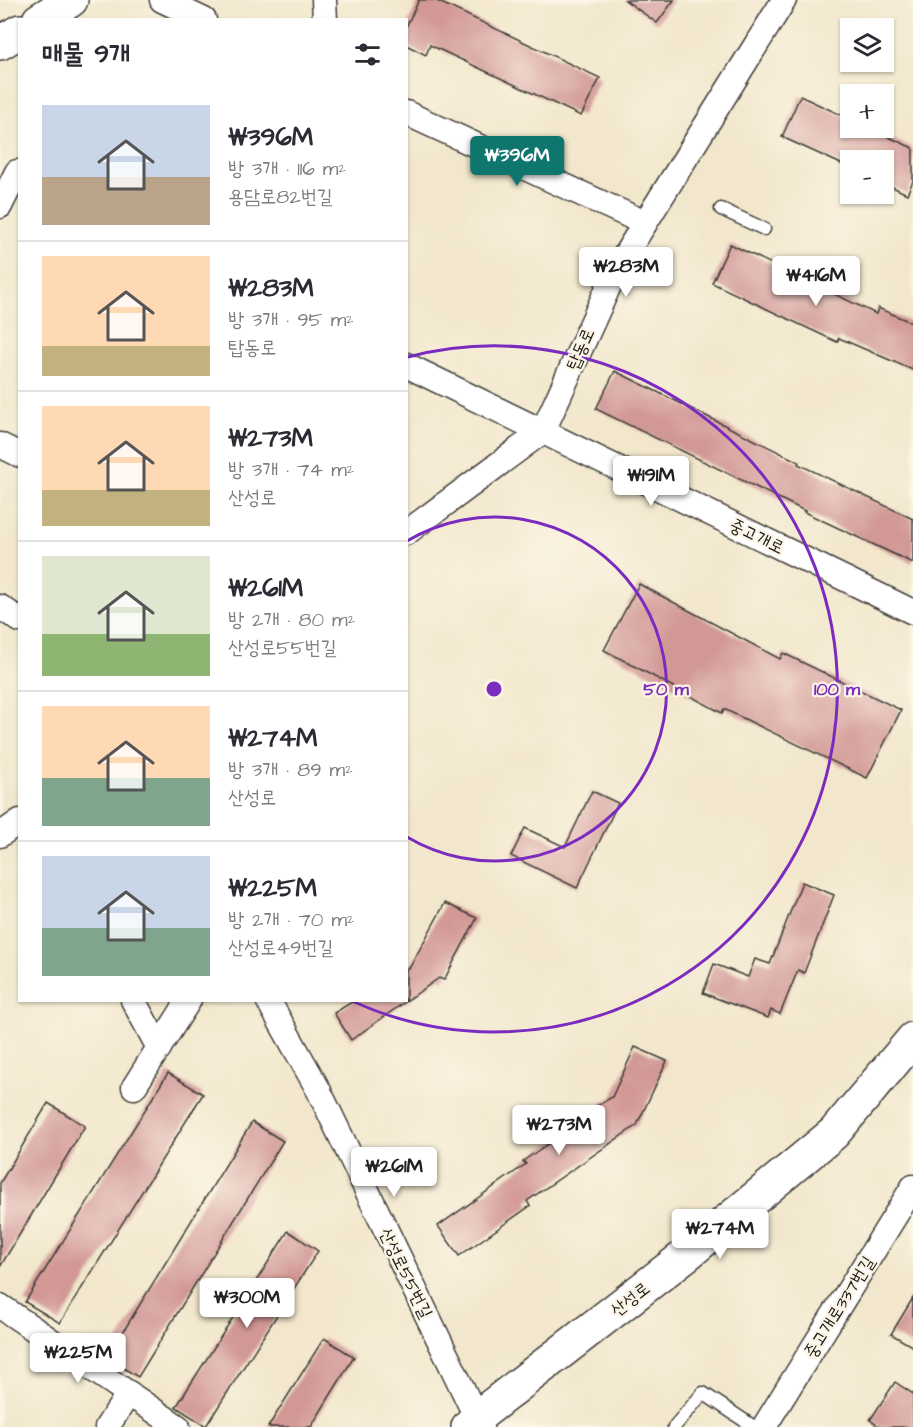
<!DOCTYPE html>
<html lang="ko">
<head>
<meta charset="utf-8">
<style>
	body { margin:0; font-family:"Architects Daughter","Poor Story",sans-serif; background:#f2f2f3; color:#2b2b33; height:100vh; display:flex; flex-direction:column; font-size:22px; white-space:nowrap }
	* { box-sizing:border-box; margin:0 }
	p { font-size:20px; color:#7c7c81 }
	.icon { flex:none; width:33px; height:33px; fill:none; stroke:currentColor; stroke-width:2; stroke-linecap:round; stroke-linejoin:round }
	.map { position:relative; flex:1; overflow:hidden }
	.sheet { position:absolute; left:18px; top:18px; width:390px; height:984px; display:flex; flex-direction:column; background:#fff; border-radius:0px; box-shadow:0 2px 4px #0004 }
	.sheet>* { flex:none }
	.tools { position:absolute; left:840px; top:18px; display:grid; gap:12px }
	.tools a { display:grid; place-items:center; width:54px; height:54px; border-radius:0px; background:#fff; box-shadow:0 2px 4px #0004; font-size:30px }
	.price { position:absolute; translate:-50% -51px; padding:0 14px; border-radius:6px; background:#fff; color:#222; font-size:20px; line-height:39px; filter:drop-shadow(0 2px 3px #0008) }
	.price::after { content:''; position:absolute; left:50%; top:36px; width:18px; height:14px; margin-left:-9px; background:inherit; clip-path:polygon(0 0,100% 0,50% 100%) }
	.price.active { background:#0f766e; color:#fff }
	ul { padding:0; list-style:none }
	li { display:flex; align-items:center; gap:18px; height:150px; padding:0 24px }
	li+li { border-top:2px solid #e1e1e2 }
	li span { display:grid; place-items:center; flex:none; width:168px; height:120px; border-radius:0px; color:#555 }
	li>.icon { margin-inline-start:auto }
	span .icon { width:72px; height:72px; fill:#fffc; stroke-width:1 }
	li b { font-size:26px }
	h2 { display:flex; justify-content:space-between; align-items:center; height:72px; padding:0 24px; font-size:26px }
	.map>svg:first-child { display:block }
	.building { fill:#d29896 }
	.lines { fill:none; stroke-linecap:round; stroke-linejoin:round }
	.lane-casing { stroke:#3c3a36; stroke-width:15 }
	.street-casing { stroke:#3c3a36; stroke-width:27 }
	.secondary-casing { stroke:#3c3a36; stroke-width:36 }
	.lane { stroke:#fff; stroke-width:12 }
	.street { stroke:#fff; stroke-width:24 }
	.secondary { stroke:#fff; stroke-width:33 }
	.ring { fill:none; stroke:#7b2cbf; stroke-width:3 }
	.labels { text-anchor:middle; stroke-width:4.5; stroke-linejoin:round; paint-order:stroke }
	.street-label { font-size:18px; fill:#1c1c1c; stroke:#fcf5e5 }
	.centre { fill:#7b2cbf; stroke:#fcf5e5; stroke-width:3 }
	.ring-label { font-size:18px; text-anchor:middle; font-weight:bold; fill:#7b2cbf; stroke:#fcf5e5; stroke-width:4.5; stroke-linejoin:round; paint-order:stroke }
</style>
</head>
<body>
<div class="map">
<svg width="913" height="1427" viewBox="0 0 913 1427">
	<rect width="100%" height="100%" fill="#fcf5e5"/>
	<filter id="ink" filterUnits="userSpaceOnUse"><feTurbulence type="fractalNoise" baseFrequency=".0167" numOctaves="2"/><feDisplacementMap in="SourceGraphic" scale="12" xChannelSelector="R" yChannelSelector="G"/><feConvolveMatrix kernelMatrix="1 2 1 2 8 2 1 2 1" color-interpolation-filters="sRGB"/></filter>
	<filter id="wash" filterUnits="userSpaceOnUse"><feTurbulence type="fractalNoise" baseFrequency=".008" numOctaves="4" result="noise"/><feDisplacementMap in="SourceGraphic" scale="24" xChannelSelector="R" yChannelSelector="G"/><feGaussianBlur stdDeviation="1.35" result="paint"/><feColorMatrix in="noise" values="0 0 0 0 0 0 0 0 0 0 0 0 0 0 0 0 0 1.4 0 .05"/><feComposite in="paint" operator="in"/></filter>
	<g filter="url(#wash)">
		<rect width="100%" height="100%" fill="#f2e7cc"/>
		<g id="blocks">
			<g class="building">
				<path d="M 419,0 L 435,0 L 600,78 L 581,116 L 430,45 L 426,55 L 406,45 L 406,27 Z"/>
				<path d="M 625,0 L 674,0 L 657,23 Z"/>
				<path d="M 800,96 L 850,119 L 850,128 L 869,128 L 913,148 L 913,181 L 907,194 L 884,183 L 884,160 L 850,160 L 850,168 L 782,137 Z"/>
				<path d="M 730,244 L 876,314 L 878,308 L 913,323 L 913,370 L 839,338 L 837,342 L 712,283 Z"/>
				<path d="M 615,371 L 799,462 L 798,464 L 913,519 L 913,563 L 804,512 L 805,511 L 596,409 Z"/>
				<path d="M 639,584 L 780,659 L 783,653 L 901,710 L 867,778 L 724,709 L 722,713 L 604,650 Z"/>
				<path d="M 592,791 L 618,803 L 577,888 L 511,856 L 525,828 L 565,847 Z"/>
				<path d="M 802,882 L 834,895 L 804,973 L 798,970 L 780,1014 L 771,1010 L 768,1018 L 703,993 L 714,964 L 748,977 L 755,959 L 770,964 Z"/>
				<path d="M 445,903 L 477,918 L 444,980 L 439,978 L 351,1040 L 334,1013 L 355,1000 L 406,1000 L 406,969 L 410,967 Z"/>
				<path d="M 635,1047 L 667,1061 L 637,1125 L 527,1201 L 530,1206 L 459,1256 L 438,1226 L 526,1164 L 523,1161 L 597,1110 L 595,1107 L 612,1097 Z"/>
				<path d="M 168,1073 L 203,1094 L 60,1323 L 25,1302 Z"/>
				<path d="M 48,1103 L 85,1126 L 0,1267 L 0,1183 Z"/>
				<path d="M 252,1122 L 283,1141 L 138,1377 L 107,1358 Z"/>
				<path d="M 288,1231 L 318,1251 L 206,1426 L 176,1407 Z"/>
				<path d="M 913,1298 L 913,1347 L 891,1334 Z"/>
				<path d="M 324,1338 L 354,1357 L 311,1427 L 268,1427 Z"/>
				<path d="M 895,1382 L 913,1394 L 913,1427 L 880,1427 L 870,1420 Z"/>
			</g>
		</g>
	</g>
	<g filter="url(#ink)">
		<use href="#blocks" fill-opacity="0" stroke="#3c3a36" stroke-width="1.5"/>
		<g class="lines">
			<g class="lane-casing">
				<g id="lane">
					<path d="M 721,209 L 764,229"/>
					<path d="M 674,1427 L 703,1393 L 754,1427"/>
				</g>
			</g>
			<g class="street-casing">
				<g id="street">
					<path d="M 162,0 L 204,20"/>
					<path d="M 324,0 L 325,20"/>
					<path d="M 406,113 L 645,223"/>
					<path d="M 0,206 L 17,172"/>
					<path d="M 406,365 L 913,612"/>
					<path d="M 0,445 L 20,455"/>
					<path d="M 406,533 L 543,431 L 617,268 L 784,0"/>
					<path d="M 0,607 L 20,620"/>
					<path d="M 0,835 L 20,821"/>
					<path d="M 133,1000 L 159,1048"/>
					<path d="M 268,1000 L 318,1089 L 481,1427"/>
					<path d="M 134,1087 L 189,1000"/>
					<path d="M 0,1306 L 178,1427"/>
					<path d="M 107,1427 L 129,1393"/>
					<path d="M 764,1427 L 913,1187"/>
				</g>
			</g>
			<g class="secondary-casing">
				<g id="secondary">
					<path d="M 39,20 L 71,0"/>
					<path d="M 0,43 L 20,31"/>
					<path d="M 468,1427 L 476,1418 L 686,1255 L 834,1133 L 913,1039"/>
				</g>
			</g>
			<use href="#lane" class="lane"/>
			<use href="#street" class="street"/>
			<use href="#secondary" class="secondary"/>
		</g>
	</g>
	<g class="ring">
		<path d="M407 541A172 172 0 1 1 407 837"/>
		<path d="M408 357A343 343 0 1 1 352 1001"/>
	</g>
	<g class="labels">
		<g class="street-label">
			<text transform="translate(580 349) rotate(-66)" y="6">탑동로</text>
			<text transform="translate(757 536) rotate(26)" y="6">중고개로</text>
			<text transform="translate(406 1273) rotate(64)" y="6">산성로55번길</text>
			<text transform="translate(630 1299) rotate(-38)" y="6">산성로</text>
			<text transform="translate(839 1307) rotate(-58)" y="6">중고개로337번길</text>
		</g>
	</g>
	<circle cx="494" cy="689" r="9" class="centre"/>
	<g class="ring-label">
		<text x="666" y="695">50 m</text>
		<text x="837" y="695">100 m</text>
	</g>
</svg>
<div class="tools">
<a><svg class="icon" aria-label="layers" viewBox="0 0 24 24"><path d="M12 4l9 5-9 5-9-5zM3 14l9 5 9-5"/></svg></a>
<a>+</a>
<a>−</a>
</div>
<b class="price active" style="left:517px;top:187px">₩396M</b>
<b class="price" style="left:626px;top:298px">₩283M</b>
<b class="price" style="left:816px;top:307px">₩416M</b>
<b class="price" style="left:651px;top:507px">₩191M</b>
<b class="price" style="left:559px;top:1156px">₩273M</b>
<b class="price" style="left:394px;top:1198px">₩261M</b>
<b class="price" style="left:720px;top:1260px">₩274M</b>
<b class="price" style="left:247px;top:1329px">₩300M</b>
<b class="price" style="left:78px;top:1384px">₩225M</b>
<section class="sheet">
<h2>매물 9개<svg class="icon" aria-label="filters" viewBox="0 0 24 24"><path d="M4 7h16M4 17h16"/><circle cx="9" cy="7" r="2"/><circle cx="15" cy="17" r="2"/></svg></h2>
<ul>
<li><span style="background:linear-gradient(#c9d6e8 60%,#b9a48a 0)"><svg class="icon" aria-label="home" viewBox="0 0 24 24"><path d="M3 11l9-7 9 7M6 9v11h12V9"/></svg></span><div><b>₩396M</b><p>방 3개 · 116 m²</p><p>용담로82번길</p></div></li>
<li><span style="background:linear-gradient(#ffd9b3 75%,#c2b280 0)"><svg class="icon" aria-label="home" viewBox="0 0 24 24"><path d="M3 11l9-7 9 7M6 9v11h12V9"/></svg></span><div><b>₩283M</b><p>방 3개 · 95 m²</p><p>탑동로</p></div></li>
<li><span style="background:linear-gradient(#ffd9b3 70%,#c2b280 0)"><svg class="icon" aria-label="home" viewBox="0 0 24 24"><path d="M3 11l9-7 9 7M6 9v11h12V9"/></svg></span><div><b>₩273M</b><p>방 3개 · 74 m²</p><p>산성로</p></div></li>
<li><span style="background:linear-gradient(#dfe7d0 65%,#8fb573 0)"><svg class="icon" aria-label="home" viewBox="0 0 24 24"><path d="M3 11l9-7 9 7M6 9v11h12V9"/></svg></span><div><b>₩261M</b><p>방 2개 · 80 m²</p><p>산성로55번길</p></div></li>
<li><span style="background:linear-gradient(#ffd9b3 60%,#7fa58c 0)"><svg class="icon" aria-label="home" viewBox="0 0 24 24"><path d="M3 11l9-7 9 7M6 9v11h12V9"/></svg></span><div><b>₩274M</b><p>방 3개 · 89 m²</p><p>산성로</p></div></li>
<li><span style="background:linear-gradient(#c9d6e8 60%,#7fa58c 0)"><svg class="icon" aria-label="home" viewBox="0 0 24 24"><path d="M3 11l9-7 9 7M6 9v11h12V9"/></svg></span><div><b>₩225M</b><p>방 2개 · 70 m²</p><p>산성로49번길</p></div></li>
</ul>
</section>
</div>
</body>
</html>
